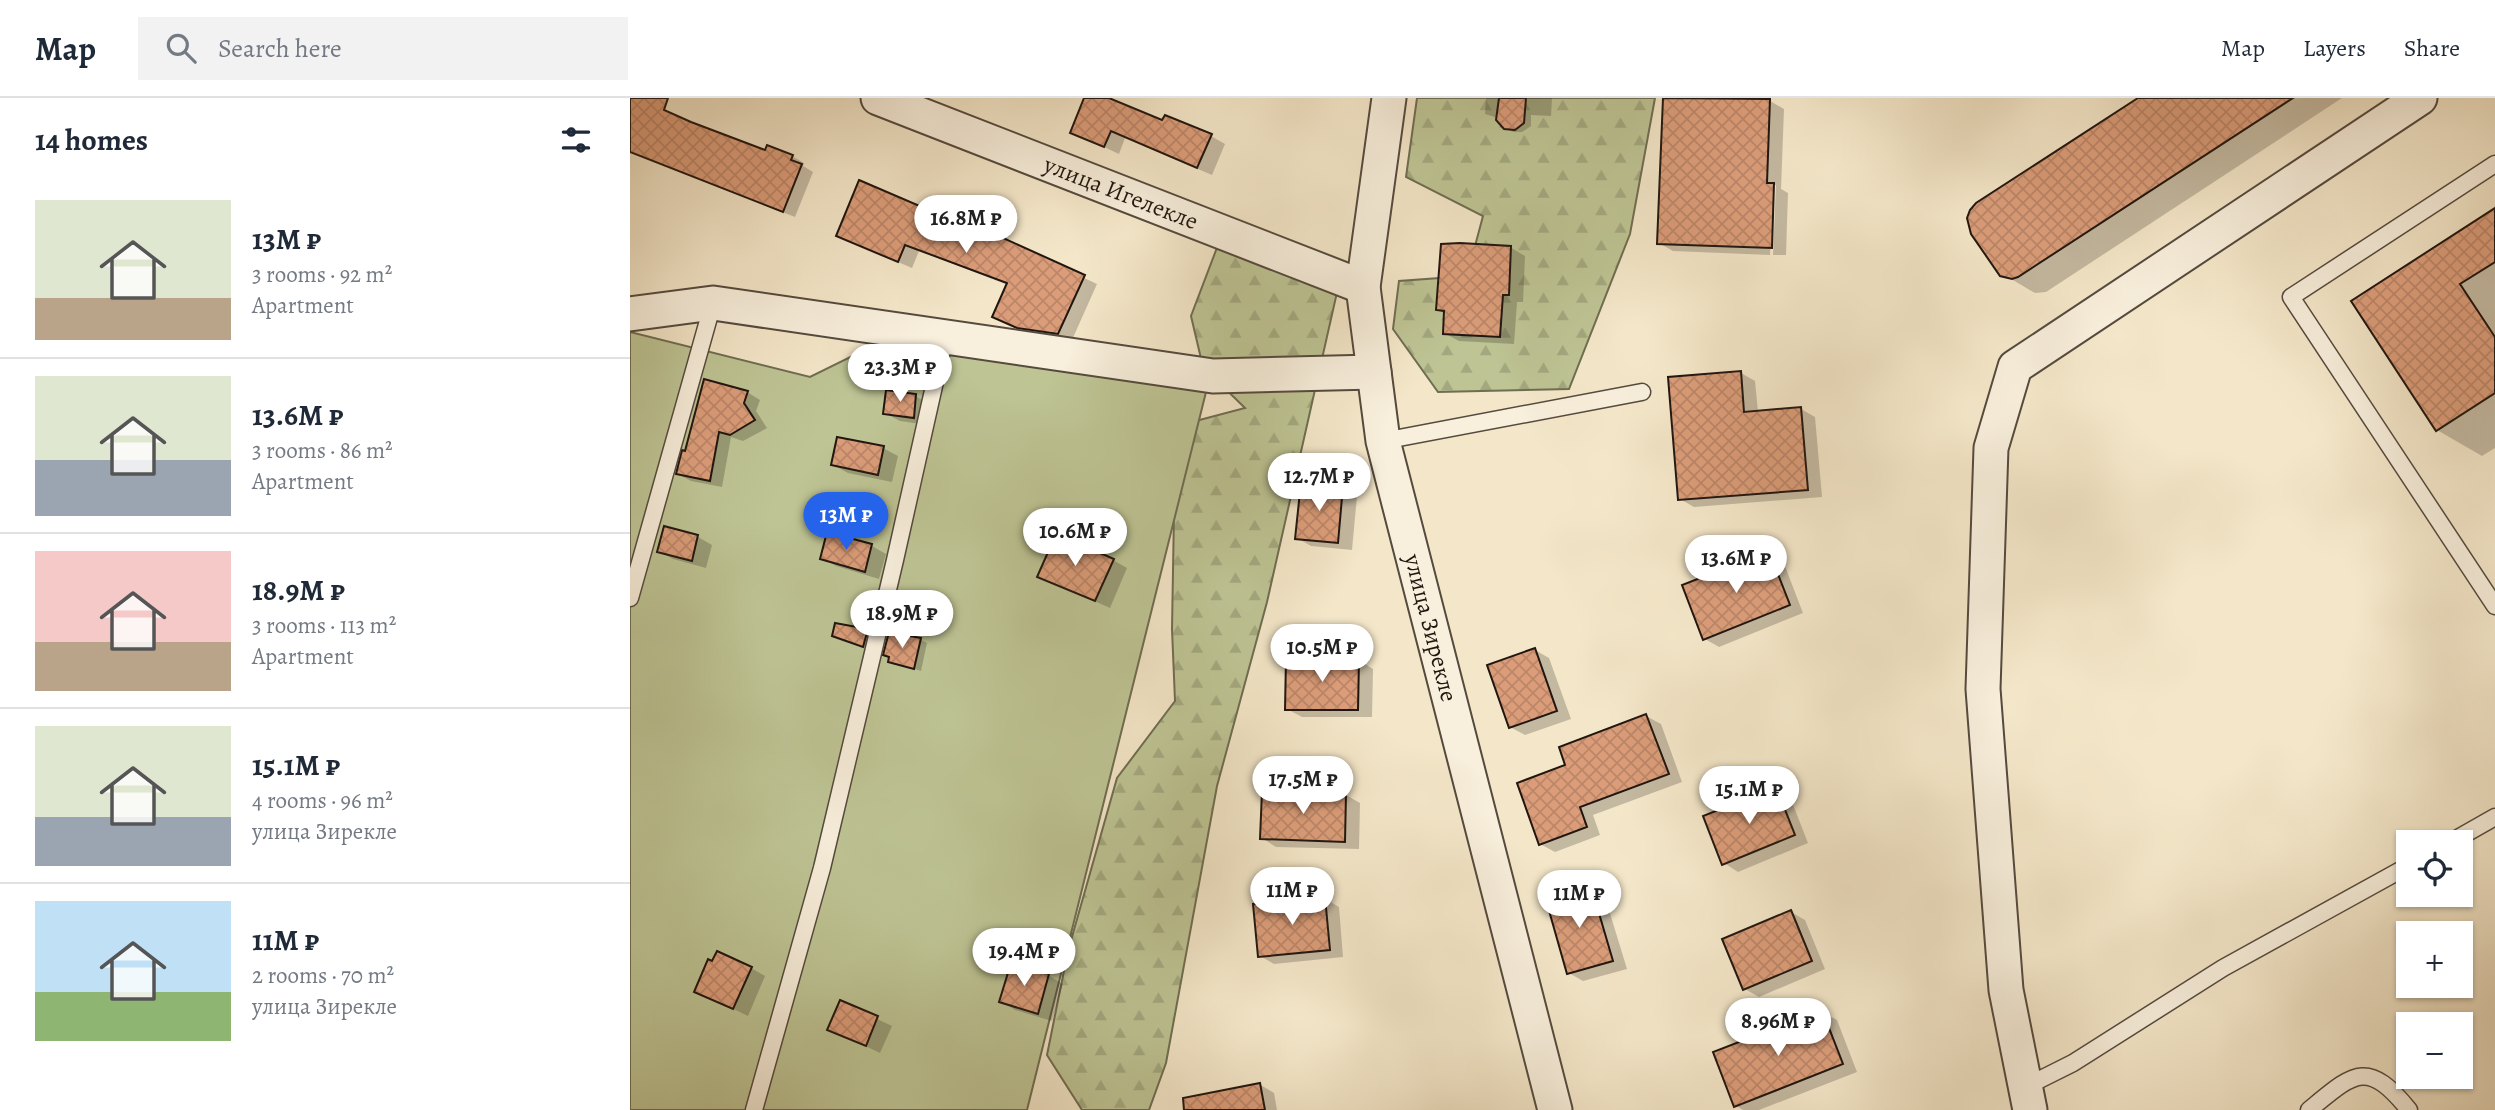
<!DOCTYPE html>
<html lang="en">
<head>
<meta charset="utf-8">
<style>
	body { margin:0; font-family:Alegreya,serif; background:#f2f2f3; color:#1f2937; height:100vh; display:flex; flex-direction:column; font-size:26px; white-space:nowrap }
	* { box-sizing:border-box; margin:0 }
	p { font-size:23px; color:#747a83 }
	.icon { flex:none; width:38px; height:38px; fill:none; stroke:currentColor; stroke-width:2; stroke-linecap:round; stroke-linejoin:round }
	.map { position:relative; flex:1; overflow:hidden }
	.details { display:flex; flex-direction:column; background:#fff; width:630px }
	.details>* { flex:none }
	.tools { position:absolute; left:1766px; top:732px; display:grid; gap:14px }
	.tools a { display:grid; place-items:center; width:77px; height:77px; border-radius:0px; background:#fff; box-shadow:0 2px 5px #0004; font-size:35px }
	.price { position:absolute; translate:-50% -60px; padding:0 16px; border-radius:24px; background:#fff; color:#222; font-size:23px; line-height:46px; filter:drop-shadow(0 2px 4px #0008) }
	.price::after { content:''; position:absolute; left:50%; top:42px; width:21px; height:16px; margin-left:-10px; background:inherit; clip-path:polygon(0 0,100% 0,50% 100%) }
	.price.selected { background:#2563eb; color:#fff }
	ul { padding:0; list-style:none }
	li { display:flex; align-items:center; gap:21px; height:175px; padding:0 35px }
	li+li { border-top:2px solid #e0e1e3 }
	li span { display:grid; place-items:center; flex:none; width:196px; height:140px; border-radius:0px; color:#555 }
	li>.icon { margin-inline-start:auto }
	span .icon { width:84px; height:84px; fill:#fffc; stroke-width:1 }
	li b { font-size:30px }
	h2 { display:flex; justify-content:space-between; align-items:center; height:84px; padding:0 35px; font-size:30px }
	header { display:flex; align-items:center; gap:42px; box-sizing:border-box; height:98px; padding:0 35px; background:#fff; border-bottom:2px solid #e0e1e3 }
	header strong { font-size:33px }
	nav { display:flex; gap:38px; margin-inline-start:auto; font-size:24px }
	.search { width:490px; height:63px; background:#f2f2f3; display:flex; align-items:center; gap:18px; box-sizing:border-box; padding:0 24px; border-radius:0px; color:#747a83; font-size:26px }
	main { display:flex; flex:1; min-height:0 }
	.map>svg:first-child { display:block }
	.forest { fill:url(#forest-firs); stroke:#6f6d52; stroke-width:2 }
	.green { fill:#bec494; stroke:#6f6d52; stroke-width:2 }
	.shadow { fill:#0003 }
	.building { fill:url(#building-cross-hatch); stroke:#201610; stroke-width:2 }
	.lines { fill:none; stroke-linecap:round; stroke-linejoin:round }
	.lane-casing { stroke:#554a3e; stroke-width:19 }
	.street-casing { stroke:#554a3e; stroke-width:37 }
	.lane { stroke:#f8efdc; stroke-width:16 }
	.street { stroke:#f8efdc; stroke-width:33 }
	.labels { text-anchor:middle; stroke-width:6; stroke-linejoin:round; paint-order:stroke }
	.street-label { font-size:24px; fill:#201610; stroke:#f8efdc }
</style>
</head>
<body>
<header>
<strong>Map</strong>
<div class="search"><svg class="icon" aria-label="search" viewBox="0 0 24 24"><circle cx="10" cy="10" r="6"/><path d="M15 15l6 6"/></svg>Search here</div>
<nav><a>Map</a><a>Layers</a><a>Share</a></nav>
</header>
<main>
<section class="details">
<h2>14 homes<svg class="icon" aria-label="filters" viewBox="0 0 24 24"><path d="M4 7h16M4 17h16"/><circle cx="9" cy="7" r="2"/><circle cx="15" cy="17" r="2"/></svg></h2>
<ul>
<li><span style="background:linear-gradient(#dfe7d0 70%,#b9a48a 0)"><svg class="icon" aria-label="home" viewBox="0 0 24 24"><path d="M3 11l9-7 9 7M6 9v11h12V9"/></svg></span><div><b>13M ₽</b><p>3 rooms · 92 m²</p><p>Apartment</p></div></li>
<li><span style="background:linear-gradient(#dfe7d0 60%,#9aa5b1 0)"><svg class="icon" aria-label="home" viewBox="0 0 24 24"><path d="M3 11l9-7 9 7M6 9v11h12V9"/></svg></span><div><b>13.6M ₽</b><p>3 rooms · 86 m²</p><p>Apartment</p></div></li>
<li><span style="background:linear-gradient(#f6c9c9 65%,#b9a48a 0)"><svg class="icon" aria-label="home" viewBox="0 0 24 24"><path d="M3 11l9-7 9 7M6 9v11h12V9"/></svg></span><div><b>18.9M ₽</b><p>3 rooms · 113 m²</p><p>Apartment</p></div></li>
<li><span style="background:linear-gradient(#dfe7d0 65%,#9aa5b1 0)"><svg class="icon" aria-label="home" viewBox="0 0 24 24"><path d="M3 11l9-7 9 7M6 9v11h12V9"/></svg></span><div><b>15.1M ₽</b><p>4 rooms · 96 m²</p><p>улица Зирекле</p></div></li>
<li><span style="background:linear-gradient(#bfe0f5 65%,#8fb573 0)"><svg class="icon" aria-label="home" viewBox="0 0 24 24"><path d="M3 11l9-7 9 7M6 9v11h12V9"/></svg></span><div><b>11M ₽</b><p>2 rooms · 70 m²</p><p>улица Зирекле</p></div></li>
</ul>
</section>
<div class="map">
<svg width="1865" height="1012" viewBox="0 0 1865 1012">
	<defs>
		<pattern id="forest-firs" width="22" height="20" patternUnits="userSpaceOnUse" patternTransform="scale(1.75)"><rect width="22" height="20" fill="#bec494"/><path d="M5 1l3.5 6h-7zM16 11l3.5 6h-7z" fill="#a3a87f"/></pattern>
		<pattern id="building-cross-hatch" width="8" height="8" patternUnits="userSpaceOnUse" patternTransform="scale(1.75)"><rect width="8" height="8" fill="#db9d79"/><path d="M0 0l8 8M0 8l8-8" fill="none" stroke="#bc8668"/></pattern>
	</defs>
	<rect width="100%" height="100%" fill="#f4e7c9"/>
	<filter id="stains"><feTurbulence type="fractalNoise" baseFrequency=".00286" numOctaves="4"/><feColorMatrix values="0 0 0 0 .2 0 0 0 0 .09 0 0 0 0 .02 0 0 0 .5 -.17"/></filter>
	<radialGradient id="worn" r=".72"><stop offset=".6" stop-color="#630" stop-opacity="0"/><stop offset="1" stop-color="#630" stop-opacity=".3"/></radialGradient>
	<g class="forest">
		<path d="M 787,0 L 1025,0 L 1000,136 L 939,291 L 808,294 L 763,231 L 769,183 L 837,178 L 853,118 L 776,79 Z"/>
		<path d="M 588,147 L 708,190 L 637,504 L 587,688 L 536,965 L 519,1012 L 452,1012 L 417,957 L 438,853 L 487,680 L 545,603 L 542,531 L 544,415 L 524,334 L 615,310 L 573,269 L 561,218 Z"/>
	</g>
	<path class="green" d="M 0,234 L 180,279 L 263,238 L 577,290 L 397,1012 L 0,1012 Z"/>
	<g class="shadow">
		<path d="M 0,0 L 60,26 L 136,54 L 162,58 L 174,65 L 173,68 L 183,74 L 165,119 L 0,54 Z"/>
		<path d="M 456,0 L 475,0 L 533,25 L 581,38 L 595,46 L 582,77 L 495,40 L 489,56 L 442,34 Z"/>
		<path d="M 856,0 L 922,0 L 921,18 L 901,17 L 901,28 L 892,34 L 883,34 L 875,30 L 868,20 L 855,16 Z"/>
		<path d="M 1035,0 L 1140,3 L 1154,11 L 1151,91 L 1158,95 L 1156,157 L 1143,157 L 1146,87 L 1143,87 L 1140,157 L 1043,153 L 1029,145 Z"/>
		<path d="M 1512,0 L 1712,0 L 1416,194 L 1405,195 L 1366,172 Z"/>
		<path d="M 1865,112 L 1865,350 L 1852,358 L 1807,332 L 1723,204 Z"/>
		<path d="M 335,115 L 378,134 L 375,143 L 467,186 L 442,242 L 402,237 L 377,225 L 378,187 L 289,153 L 282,170 L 221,144 L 330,127 Z"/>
		<path d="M 880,149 L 895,158 L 893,204 L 887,204 L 884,246 L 829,243 L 814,235 L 815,216 L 808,211 Z"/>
		<path d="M 1111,275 L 1125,283 L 1128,314 L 1171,311 L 1185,319 L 1192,399 L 1064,409 L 1050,401 Z"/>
		<path d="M 117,294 L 130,302 L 126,313 L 137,330 L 113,343 L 101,339 L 92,389 L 61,383 L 48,376 Z"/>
		<path d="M 285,298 L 300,306 L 298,327 L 270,323 L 255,315 Z"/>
		<path d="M 253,350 L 268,358 L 262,384 L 218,375 L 203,367 Z"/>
		<path d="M 712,390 L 727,398 L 722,452 L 681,448 L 667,440 Z"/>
		<path d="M 199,436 L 242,448 L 256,456 L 249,481 L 206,468 L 192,460 Z"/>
		<path d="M 68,439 L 82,447 L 76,470 L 43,461 L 29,453 Z"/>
		<path d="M 1138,455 L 1153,463 L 1173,515 L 1089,549 L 1075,541 Z"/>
		<path d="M 483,462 L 497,470 L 480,510 L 410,479 Z"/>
		<path d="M 237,532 L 244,536 L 240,552 L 204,537 Z"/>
		<path d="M 291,542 L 297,545 L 291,573 L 260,563 Z"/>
		<path d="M 905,552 L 919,560 L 941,621 L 895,637 L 880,629 Z"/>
		<path d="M 729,562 L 743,571 L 742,619 L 672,619 L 657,611 Z"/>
		<path d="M 1016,618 L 1031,626 L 1052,684 L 963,717 L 970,737 L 925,754 L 910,746 L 937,668 Z"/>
		<path d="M 1146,691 L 1160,699 L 1178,745 L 1108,774 L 1094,765 Z"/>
		<path d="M 716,697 L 730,705 L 729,751 L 646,749 L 632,740 Z"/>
		<path d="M 961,790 L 975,799 L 997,871 L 953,883 L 939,875 Z"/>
		<path d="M 694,800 L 709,809 L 713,859 L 644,866 L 630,858 Z"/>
		<path d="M 1161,814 L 1175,822 L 1195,871 L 1129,899 L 1115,891 Z"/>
		<path d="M 382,867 L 419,878 L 433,886 L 422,923 L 385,912 L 371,903 Z"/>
		<path d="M 121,870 L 135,878 L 118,918 L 66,893 Z"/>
		<path d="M 211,904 L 262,928 L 250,955 L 200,931 Z"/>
		<path d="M 1192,914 L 1207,922 L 1227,974 L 1129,1012 L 1113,1012 L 1105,1007 Z"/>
		<path d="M 629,986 L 644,995 L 647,1012 L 571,1012 Z"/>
	</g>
	<g class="building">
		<path d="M 0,0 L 38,0 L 34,12 L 61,24 L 135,52 L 137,47 L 163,57 L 161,62 L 172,66 L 153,114 L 0,54 Z"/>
		<path d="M 454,0 L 479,0 L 532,22 L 535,17 L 582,36 L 567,70 L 481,33 L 474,49 L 440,35 Z"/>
		<path d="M 869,0 L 896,0 L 894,25 L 885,32 L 874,31 L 866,22 Z"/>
		<path d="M 1033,0 L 1140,1 L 1137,85 L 1144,85 L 1142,150 L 1027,146 Z"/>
		<path d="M 1508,0 L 1663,0 L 1388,179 L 1382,181 L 1370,178 L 1341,136 L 1337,120 L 1340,112 L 1346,105 Z"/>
		<path d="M 229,82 L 329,125 L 334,112 L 366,125 L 362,135 L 455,177 L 428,236 L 387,230 L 362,219 L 377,185 L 275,147 L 268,164 L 206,138 Z"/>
		<path d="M 1865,110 L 1865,164 L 1830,186 L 1865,239 L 1865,295 L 1806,333 L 1721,203 Z"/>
		<path d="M 830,145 L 881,148 L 879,197 L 873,197 L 870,239 L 813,236 L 814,213 L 806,212 L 811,146 Z"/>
		<path d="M 1111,273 L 1114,314 L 1171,309 L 1178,392 L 1048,402 L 1038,279 Z"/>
		<path d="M 74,281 L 118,293 L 114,305 L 125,322 L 100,337 L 89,334 L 80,383 L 46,376 L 52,352 L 55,353 Z"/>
		<path d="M 256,292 L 286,296 L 284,320 L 253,316 Z"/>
		<path d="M 207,339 L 254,348 L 248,377 L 201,367 Z"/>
		<path d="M 671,384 L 713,388 L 708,445 L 665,441 Z"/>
		<path d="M 34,428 L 68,437 L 62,463 L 27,454 Z"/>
		<path d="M 197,434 L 242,446 L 235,474 L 190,461 Z"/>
		<path d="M 426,436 L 484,461 L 465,503 L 407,479 Z"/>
		<path d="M 1139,453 L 1160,507 L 1073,542 L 1052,487 Z"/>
		<path d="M 205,525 L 238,531 L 233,549 L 202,538 Z"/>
		<path d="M 259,534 L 291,540 L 284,571 L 258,564 L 259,559 L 253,557 Z"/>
		<path d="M 905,550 L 927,613 L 879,630 L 857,567 Z"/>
		<path d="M 656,560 L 729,561 L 728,612 L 655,612 Z"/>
		<path d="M 1016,616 L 1039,676 L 950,709 L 957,729 L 909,747 L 887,685 L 935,667 L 929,649 Z"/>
		<path d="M 1146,689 L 1165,737 L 1092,767 L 1073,718 Z"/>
		<path d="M 632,693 L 716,695 L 715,744 L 630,741 Z"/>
		<path d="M 961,788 L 983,863 L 937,876 L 916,802 Z"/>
		<path d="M 695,799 L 700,852 L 628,859 L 623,806 Z"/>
		<path d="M 1161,812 L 1182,863 L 1113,892 L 1092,841 Z"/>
		<path d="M 87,853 L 122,869 L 103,911 L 64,894 L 78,861 L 82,863 Z"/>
		<path d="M 381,865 L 419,876 L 408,916 L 369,904 Z"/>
		<path d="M 210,902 L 248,918 L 236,948 L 197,932 Z"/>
		<path d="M 1192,912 L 1213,966 L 1104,1009 L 1083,954 Z"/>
		<path d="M 630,985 L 635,1012 L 554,1012 L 553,1000 Z"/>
	</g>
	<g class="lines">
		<g class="lane-casing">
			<g id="lane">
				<path d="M 1865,66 L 1661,199 L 1865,508"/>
				<path d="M 753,343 L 1012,294"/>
				<path d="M 0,500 L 83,205"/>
				<path d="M 1821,744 L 1865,719"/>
				<path d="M 1395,989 L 1443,965 L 1593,870 L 1778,768"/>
				<path d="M 124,1012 L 192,770 L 265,462 L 315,239"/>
				<path d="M 1679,1012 C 1724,975 1737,960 1779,1012"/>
			</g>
		</g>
		<g class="street-casing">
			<g id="street">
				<path id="s1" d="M 248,0 L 733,189"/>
				<path id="s2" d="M 759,0 L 733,189 L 753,343 L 925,1012"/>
				<path d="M 0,216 L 83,205 L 583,278 L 744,274"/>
				<path d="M 1400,1012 L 1376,892 L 1353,591 L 1361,350 L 1385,269 L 1790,0"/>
			</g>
		</g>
		<use href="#lane" class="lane"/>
		<use href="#street" class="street"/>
	</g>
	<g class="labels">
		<g class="street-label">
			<text dy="8" stroke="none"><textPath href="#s1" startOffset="261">улица Игелекле</textPath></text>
			<text dy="8" stroke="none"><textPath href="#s2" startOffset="539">улица Зирекле</textPath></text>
		</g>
	</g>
	<rect width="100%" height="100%" filter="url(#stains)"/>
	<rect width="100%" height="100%" fill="url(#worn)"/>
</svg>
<div class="tools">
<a><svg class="icon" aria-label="locate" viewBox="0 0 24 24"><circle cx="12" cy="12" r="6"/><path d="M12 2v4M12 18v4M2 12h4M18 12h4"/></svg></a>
<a>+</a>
<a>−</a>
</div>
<b class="price" style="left:336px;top:157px">16.8M ₽</b>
<b class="price" style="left:270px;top:306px">23.3M ₽</b>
<b class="price" style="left:689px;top:415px">12.7M ₽</b>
<b class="price selected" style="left:216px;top:454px">13M ₽</b>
<b class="price" style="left:445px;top:470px">10.6M ₽</b>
<b class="price" style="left:1106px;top:497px">13.6M ₽</b>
<b class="price" style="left:272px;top:552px">18.9M ₽</b>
<b class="price" style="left:692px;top:586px">10.5M ₽</b>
<b class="price" style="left:673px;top:718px">17.5M ₽</b>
<b class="price" style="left:1119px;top:728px">15.1M ₽</b>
<b class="price" style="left:662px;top:829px">11M ₽</b>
<b class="price" style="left:949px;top:832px">11M ₽</b>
<b class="price" style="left:394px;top:890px">19.4M ₽</b>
<b class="price" style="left:1148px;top:960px">8.96M ₽</b>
</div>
</main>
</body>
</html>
